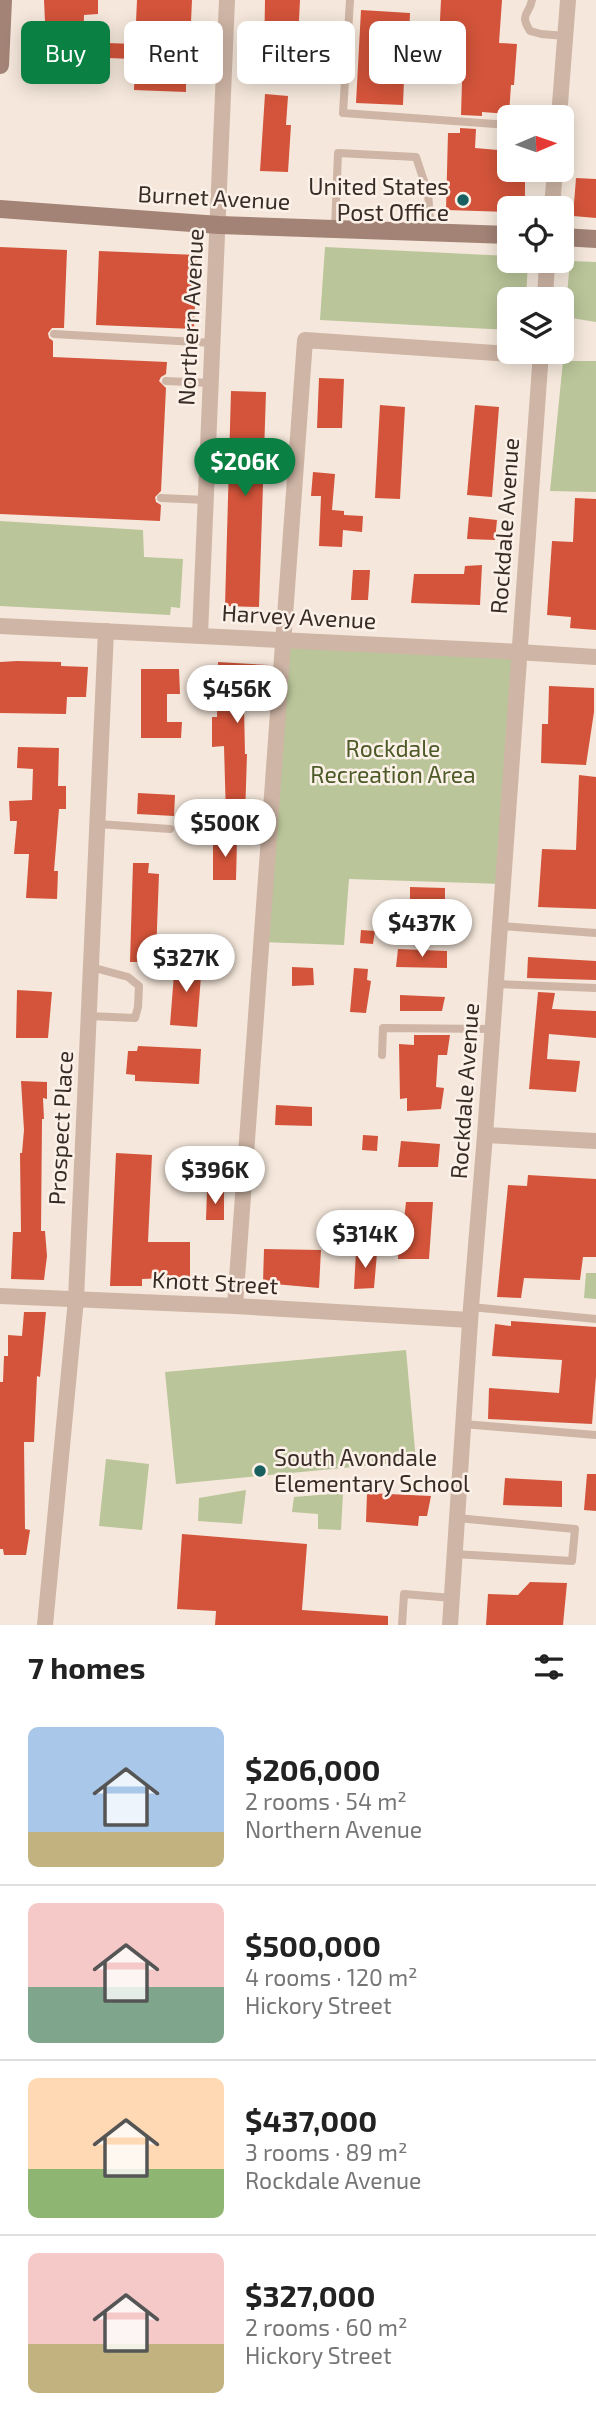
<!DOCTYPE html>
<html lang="en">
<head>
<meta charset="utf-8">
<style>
	body { margin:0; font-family:"Exo 2",sans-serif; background:#f2f2f2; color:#222; height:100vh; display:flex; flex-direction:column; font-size:26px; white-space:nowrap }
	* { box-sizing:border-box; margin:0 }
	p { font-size:23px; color:#767676 }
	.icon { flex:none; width:38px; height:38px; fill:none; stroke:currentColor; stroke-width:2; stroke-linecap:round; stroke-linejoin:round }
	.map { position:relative; height:1625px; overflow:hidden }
	.drawer { display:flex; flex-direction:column; background:#fff; flex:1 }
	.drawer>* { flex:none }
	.guide { position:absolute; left:21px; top:21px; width:555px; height:63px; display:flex; gap:14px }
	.needle { width:46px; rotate:88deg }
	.fabs { position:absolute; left:497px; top:105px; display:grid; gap:14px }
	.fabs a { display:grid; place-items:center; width:77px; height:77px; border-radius:10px; background:#fff; box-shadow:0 4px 18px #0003; font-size:35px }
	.price { position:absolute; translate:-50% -60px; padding:0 16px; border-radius:24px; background:#fff; color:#222; font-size:23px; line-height:46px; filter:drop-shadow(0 2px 4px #0008) }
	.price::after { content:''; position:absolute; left:50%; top:42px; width:21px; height:16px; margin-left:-10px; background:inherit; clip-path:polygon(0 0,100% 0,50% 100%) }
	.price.current { background:#0b8043; color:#fff }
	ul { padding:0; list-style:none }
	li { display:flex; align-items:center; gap:21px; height:175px; padding:0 28px }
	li+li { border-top:2px solid #e0e0e0 }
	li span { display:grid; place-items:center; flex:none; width:196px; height:140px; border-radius:10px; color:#555 }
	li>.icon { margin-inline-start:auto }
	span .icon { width:84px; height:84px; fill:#fffc; stroke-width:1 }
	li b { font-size:30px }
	h2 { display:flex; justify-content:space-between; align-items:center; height:84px; padding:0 28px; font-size:30px }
	.tag { padding:0 24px; border-radius:10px; background:#fff; box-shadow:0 4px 18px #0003; font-size:24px; line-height:63px }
	.tag.current { background:#0b8043; color:#fff }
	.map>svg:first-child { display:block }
	.green { fill:#bac599 }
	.building { fill:#d3543a }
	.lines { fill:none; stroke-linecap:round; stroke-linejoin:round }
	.lane { stroke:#ceb5a5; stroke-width:8 }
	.street { stroke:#ceb5a5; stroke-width:16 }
	.secondary { stroke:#a28376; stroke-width:18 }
	.poi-dot { fill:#18605f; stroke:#fcf1e8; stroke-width:2.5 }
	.labels { text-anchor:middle; stroke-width:5; stroke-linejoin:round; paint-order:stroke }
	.poi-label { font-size:23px; fill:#392c27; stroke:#fcf1e8; text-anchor:end }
	.street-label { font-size:23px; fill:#392c27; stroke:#fcf1e8 }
	.park-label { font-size:23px; fill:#4c5a28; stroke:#fcf1e8 }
</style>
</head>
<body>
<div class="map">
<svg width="596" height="1625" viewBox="0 0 596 1625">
	<rect width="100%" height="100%" fill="#f5e7db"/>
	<g class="green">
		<path d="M 325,247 L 509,256 L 509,261 L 528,261 L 526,299 L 509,299 L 509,330 L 320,320 Z"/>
		<path d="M 570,261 L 596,262 L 596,322 L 565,317 Z"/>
		<path d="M 563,361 L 596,361 L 596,492 L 550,491 Z"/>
		<path d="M 0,521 L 143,530 L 144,557 L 183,559 L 180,608 L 171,607 L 170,615 L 0,606 Z"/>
		<path d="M 283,639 L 519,652 L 503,884 L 349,879 L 344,945 L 261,942 Z"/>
		<path d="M 586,1273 L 596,1273 L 596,1299 L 584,1298 Z"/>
		<path d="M 406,1350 L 416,1461 L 176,1484 L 165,1372 Z"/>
		<path d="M 106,1459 L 149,1464 L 142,1530 L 99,1526 Z"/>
		<path d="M 246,1490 L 242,1524 L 198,1521 L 199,1498 Z"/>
		<path d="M 343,1493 L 341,1530 L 318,1529 L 318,1514 L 292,1512 L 294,1497 Z"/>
	</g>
	<g class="building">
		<path d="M 44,0 L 98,0 L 98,14 L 84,15 L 83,50 L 40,49 L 42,22 L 45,22 Z"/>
		<path d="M 137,0 L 192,0 L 191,22 L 172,22 L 172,29 L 170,28 L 169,70 L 186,71 L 186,92 L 134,90 L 135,59 L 107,58 L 107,43 L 135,44 Z"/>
		<path d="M 265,0 L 300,0 L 297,60 L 264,58 Z"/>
		<path d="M 441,0 L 502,0 L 499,43 L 517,44 L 514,85 L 511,85 L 509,114 L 482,112 L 482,116 L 461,115 L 462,82 L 404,79 L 403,105 L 356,103 L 361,10 L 410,13 L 409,38 L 439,40 Z"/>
		<path d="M 265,94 L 288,96 L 286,125 L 291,125 L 288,172 L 260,171 Z"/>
		<path d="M 460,128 L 476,129 L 475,148 L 498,150 L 498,137 L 509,137 L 509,170 L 525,170 L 525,208 L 509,208 L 509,212 L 446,210 L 448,133 L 460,133 Z"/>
		<path d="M 576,178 L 596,179 L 596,218 L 573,216 Z"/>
		<path d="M 0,247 L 67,250 L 64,328 L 52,328 L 48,333 L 49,338 L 53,341 L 53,357 L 167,362 L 166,374 L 161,377 L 159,381 L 166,388 L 161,491 L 155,497 L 156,502 L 161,505 L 160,521 L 0,514 Z"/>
		<path d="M 99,251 L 197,255 L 194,329 L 96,325 Z"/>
		<path d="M 319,378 L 344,379 L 342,428 L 317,428 Z"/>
		<path d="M 231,391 L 266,392 L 259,607 L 225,606 Z"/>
		<path d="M 380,405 L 405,407 L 400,499 L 375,498 Z"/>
		<path d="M 475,405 L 499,407 L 492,497 L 467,495 Z"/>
		<path d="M 313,472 L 335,474 L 332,510 L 344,511 L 344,515 L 363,516 L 362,532 L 343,530 L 342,547 L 319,546 L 321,496 L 311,496 Z"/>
		<path d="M 575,498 L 596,499 L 596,630 L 570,628 L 571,617 L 547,615 L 552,541 L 573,542 Z"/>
		<path d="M 469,517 L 497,520 L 495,540 L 467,539 Z"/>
		<path d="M 482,565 L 480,605 L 411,603 L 414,574 L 464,574 L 465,566 Z"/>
		<path d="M 353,570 L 370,570 L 368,600 L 351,600 Z"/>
		<path d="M 17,661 L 61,662 L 61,666 L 88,667 L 86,697 L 67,697 L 66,714 L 0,713 L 0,662 Z"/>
		<path d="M 218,662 L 268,665 L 267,706 L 244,706 L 245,754 L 247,754 L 245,817 L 226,817 L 224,746 L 212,747 L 212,717 L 217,717 Z"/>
		<path d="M 141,669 L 179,669 L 180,694 L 167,694 L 167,722 L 182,722 L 181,738 L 141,738 Z"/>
		<path d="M 549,686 L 594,688 L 594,712 L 586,765 L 541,763 L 542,724 L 548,724 Z"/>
		<path d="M 18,747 L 59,748 L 58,786 L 66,786 L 66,809 L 59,809 L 54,871 L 58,871 L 57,899 L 26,898 L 29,854 L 14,854 L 17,821 L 10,821 L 9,801 L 32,800 L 33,769 L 17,768 Z"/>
		<path d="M 579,775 L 596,777 L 596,909 L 538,907 L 542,849 L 576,850 Z"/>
		<path d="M 138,793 L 175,795 L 174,816 L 137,814 Z"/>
		<path d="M 213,839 L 237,839 L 236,880 L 213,880 Z"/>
		<path d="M 133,863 L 149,863 L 148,873 L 159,874 L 156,955 L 144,954 L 144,962 L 130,962 Z"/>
		<path d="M 410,887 L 445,888 L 445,911 L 410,911 Z"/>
		<path d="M 361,930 L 375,931 L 373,944 L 360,943 Z"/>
		<path d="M 398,949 L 447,951 L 447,968 L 396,967 Z"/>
		<path d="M 528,957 L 596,961 L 596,980 L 527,978 Z"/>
		<path d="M 175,961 L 202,963 L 197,1027 L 170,1025 Z"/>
		<path d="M 292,967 L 313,968 L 314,985 L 292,986 Z"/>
		<path d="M 354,968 L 368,969 L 367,980 L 371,981 L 366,1013 L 350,1012 Z"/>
		<path d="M 17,990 L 52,992 L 48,1038 L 16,1038 Z"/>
		<path d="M 538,992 L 555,993 L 552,1009 L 596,1011 L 596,1038 L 549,1034 L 547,1059 L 580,1061 L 576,1092 L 529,1089 Z"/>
		<path d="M 400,995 L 445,997 L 442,1011 L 400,1011 Z"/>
		<path d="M 414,1035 L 450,1035 L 447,1055 L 438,1055 L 436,1087 L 444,1088 L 441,1109 L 407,1111 L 407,1098 L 400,1099 L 399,1044 L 414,1045 Z"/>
		<path d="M 138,1046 L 201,1049 L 199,1084 L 135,1081 L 135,1075 L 126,1074 L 128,1051 L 137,1051 Z"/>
		<path d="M 21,1081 L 47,1082 L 47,1099 L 43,1098 L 44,1119 L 42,1119 L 41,1231 L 45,1231 L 47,1256 L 44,1280 L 11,1279 L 13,1232 L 21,1232 L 20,1153 L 22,1153 L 24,1130 Z"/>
		<path d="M 276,1105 L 312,1107 L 312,1126 L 275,1125 Z"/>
		<path d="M 363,1135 L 378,1136 L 377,1151 L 362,1150 Z"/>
		<path d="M 401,1141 L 440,1144 L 438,1167 L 398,1167 Z"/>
		<path d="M 116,1153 L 152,1155 L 148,1242 L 190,1242 L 190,1277 L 142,1279 L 142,1286 L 110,1286 Z"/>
		<path d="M 528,1175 L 596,1179 L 596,1257 L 583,1257 L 580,1280 L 524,1278 L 521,1298 L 497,1297 L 508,1185 L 527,1186 Z"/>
		<path d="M 207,1191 L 224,1191 L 224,1220 L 206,1220 Z"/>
		<path d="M 406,1202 L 433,1202 L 429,1259 L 398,1259 L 399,1237 L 402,1237 Z"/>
		<path d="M 264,1249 L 321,1250 L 319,1288 L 263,1283 Z"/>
		<path d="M 356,1251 L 377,1253 L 374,1288 L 354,1289 Z"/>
		<path d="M 24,1312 L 46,1312 L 40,1377 L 37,1376 L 34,1442 L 24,1442 L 25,1529 L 30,1530 L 26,1555 L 4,1555 L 3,1549 L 0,1549 L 0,1382 L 3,1382 L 4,1356 L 8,1356 L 8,1335 L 22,1336 Z"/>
		<path d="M 511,1321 L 596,1327 L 596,1376 L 592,1424 L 488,1419 L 489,1388 L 559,1393 L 562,1360 L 492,1356 L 495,1324 L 511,1326 Z"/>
		<path d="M 587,1474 L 596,1474 L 596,1511 L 584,1510 Z"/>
		<path d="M 505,1478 L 562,1481 L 562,1507 L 503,1505 Z"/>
		<path d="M 367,1493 L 431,1496 L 427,1516 L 419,1516 L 418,1526 L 366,1522 Z"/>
		<path d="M 182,1534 L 307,1544 L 302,1610 L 388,1616 L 388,1625 L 215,1625 L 216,1611 L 177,1609 Z"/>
		<path d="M 530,1582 L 567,1583 L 563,1625 L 486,1625 L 488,1594 L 518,1595 Z"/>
	</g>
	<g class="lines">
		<g class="lane">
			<path d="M 350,0 L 343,113 L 509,125"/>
			<path d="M 532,0 C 529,16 519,13 530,31 L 541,34 L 565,36"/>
			<path d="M 335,228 L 338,153 L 416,157 L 428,193 L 431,232"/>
			<path d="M 54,334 L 213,343"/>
			<path d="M 166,381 L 211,383"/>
			<path d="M 161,498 L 206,500"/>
			<path d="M 98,824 L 170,829"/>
			<path d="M 500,926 L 596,933"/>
			<path d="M 496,984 L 596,988"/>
			<path d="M 89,1016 L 135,1018 L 138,1007 L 139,986 L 128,977 L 91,967"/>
			<path d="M 382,1055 L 383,1028 L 493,1029"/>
			<path d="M 471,1307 L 596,1319"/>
			<path d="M 463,1424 L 596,1435"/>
			<path d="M 454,1554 L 572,1561 L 575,1529 L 457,1518"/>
			<path d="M 402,1625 L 404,1594 L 452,1598"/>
		</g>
		<g class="street">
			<path d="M 559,117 L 568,0"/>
			<path d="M 552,208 L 555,170"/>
			<path d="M 545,299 L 547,261"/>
			<path d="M 0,626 L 502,651 L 596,657"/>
			<path d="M 200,635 L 227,0"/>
			<path d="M 485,1135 L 596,1141"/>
			<path d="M 0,1296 L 235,1306 L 470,1320"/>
			<path d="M 235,1306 L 305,340 L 540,356"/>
			<path d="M 45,1625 L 76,1299 L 106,631"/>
			<path d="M 450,1625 L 471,1307 L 485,1135 L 541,352"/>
		</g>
		<g class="secondary">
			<path d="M 0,65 L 3,0"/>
			<path d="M 0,209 L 219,225 L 509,235"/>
			<path d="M 562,237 L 596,239"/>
		</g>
	</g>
	<g class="poi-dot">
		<circle cx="463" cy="200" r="7"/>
		<circle cx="260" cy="1471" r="7"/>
	</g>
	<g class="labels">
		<g class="poi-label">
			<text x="449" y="195">United States<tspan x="449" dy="26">Post Office</tspan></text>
			<text x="274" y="1466" text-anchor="start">South Avondale<tspan x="274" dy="26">Elementary School</tspan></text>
		</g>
		<g class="street-label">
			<text transform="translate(214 198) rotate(3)" y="8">Burnet Avenue</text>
			<text transform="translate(191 317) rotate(-87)" y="8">Northern Avenue</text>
			<text transform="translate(505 526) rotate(-86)" y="8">Rockdale Avenue</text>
			<text transform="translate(299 617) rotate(3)" y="8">Harvey Avenue</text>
			<text transform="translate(465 1091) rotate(-86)" y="8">Rockdale Avenue</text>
			<text transform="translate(61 1128) rotate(-87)" y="8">Prospect Place</text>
			<text transform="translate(215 1283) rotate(3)" y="8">Knott Street</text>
		</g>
		<g class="park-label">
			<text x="393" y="757">Rockdale<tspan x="393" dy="26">Recreation Area</tspan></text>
		</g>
	</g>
</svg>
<div class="fabs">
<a><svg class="needle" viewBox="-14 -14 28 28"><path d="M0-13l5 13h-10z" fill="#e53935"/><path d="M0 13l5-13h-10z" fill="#767676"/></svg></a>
<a><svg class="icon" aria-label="locate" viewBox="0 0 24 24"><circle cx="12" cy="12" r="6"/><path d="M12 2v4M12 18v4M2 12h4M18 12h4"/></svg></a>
<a><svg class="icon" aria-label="layers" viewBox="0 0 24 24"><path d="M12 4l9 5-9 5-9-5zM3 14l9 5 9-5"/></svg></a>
</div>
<b class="price current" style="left:245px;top:498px">$206K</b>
<b class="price" style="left:237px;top:725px">$456K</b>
<b class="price" style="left:225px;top:859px">$500K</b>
<b class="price" style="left:422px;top:959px">$437K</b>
<b class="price" style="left:186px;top:994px">$327K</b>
<b class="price" style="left:215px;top:1206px">$396K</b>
<b class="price" style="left:365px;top:1270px">$314K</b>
<div class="guide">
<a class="tag current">Buy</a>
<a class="tag">Rent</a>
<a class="tag">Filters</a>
<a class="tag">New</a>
</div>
</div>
<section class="drawer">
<h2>7 homes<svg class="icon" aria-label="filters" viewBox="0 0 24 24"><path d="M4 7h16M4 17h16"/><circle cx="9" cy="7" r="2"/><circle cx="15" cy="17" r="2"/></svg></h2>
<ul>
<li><span style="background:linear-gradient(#a9c7e8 75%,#c2b280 0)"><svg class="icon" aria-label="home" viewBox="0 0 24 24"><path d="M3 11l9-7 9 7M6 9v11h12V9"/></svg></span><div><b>$206,000</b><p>2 rooms · 54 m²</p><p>Northern Avenue</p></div></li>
<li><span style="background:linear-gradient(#f6c9c9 60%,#7fa58c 0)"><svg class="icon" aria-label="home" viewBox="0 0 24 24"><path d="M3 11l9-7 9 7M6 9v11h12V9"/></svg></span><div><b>$500,000</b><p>4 rooms · 120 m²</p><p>Hickory Street</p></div></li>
<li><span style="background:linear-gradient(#ffd9b3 65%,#8fb573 0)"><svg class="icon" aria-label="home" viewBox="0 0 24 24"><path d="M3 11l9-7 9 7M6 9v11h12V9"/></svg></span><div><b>$437,000</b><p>3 rooms · 89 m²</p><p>Rockdale Avenue</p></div></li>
<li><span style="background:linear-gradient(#f6c9c9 65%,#c2b280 0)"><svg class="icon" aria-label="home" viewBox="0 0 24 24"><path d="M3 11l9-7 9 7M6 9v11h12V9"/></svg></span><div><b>$327,000</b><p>2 rooms · 60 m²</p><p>Hickory Street</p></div></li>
</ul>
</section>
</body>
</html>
